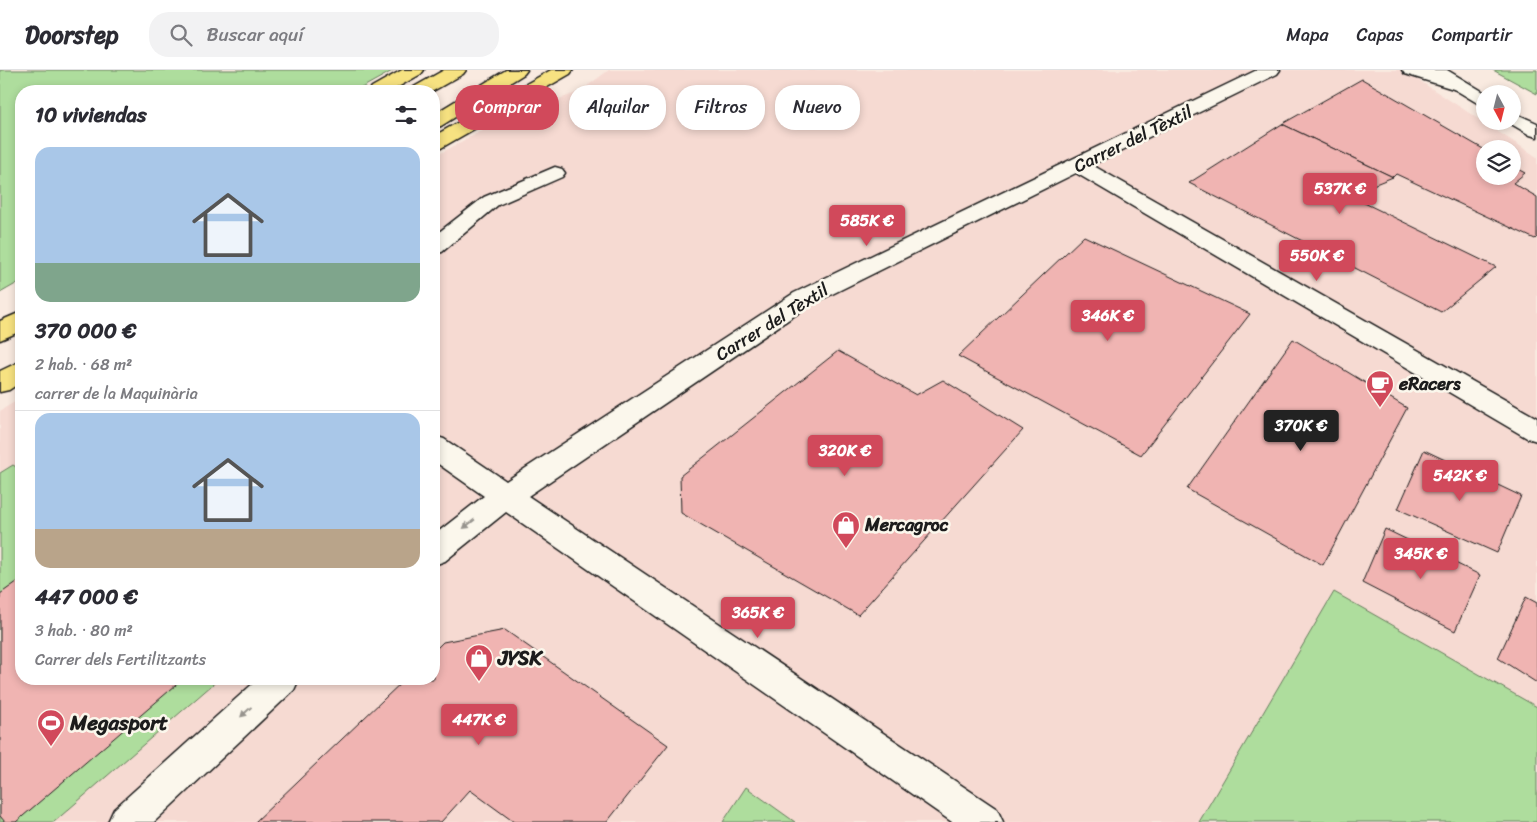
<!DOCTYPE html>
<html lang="es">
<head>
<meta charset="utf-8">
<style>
	body { margin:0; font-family:Sriracha,sans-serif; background:#f2f2f3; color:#2b2b33; height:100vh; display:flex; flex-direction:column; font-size:19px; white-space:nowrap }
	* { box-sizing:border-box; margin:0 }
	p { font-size:16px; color:#7c7c81 }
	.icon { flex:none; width:28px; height:28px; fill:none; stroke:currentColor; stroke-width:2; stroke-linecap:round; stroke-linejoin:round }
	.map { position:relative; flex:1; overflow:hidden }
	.side { position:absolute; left:15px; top:15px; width:425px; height:600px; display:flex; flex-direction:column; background:#fff; border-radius:20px; box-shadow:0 2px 8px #0003 }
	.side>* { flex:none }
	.top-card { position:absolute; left:455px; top:15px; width:475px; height:45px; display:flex; gap:10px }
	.needle { width:32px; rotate:173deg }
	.fabs { position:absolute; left:1476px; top:15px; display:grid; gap:10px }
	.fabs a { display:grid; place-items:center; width:45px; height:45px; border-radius:50%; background:#fff; box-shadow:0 2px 8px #0003; font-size:25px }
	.price { position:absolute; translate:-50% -42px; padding:0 11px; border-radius:5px; background:#d1495b; color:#fff; font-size:16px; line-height:32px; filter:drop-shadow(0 1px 2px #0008) }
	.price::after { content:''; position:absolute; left:50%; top:30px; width:15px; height:11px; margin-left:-8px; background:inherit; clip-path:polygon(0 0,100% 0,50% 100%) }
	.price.selected { background:#222; color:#fff }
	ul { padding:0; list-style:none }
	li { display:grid; align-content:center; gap:10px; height:265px; padding:0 20px }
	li+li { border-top:1px solid #e1e1e2 }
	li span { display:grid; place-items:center; height:155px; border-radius:15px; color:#555 }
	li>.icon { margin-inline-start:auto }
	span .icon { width:90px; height:90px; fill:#fffc; stroke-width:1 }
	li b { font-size:21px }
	h2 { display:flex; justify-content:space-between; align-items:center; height:60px; padding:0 20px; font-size:21px }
	.pill { padding:0 18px; border-radius:20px; background:#fff; box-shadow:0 2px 8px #0003; font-size:18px; line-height:45px }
	.pill.selected { background:#d1495b; color:#fff }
	header { display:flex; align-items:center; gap:30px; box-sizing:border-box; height:70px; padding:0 25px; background:#fff; border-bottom:1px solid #e1e1e2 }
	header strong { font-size:24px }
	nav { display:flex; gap:28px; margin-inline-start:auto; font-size:18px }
	.search { width:350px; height:45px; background:#f2f2f3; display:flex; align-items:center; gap:12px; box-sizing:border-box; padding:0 18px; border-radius:20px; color:#7c7c81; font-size:19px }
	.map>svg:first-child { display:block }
	.built { fill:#f6dad2; fill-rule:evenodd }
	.green { fill:#aedd9d; stroke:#657c5c }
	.building { fill:#f0b4b2; stroke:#1c1c1c }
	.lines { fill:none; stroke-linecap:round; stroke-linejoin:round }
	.minor-casing { stroke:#1c1c1c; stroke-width:3 }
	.tertiary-casing { stroke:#1c1c1c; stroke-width:3 }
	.motorway-casing { stroke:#1c1c1c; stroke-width:3 }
	.minor { fill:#fbf7ec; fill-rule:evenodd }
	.tertiary { fill:#fbf7ec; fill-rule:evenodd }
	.motorway { fill:#f7e281; fill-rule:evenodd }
	.oneway { fill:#97948e }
	.labels { text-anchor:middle; stroke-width:5; stroke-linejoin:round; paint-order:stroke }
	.street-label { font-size:18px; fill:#1c1c1c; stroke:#fbf7ec }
	.poi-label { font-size:18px; font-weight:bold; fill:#1c1c1c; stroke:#fbf7ec; text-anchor:start }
	.near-poi-label { font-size:21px; font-weight:bold; fill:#1c1c1c; stroke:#fbf7ec; text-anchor:start }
</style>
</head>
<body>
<header>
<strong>Doorstep</strong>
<div class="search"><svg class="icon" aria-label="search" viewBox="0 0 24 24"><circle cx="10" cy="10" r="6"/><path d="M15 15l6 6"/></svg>Buscar aquí</div>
<nav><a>Mapa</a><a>Capas</a><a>Compartir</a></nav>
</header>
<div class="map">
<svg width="1537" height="752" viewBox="0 0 1537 752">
	<rect width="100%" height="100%" fill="#f9eae0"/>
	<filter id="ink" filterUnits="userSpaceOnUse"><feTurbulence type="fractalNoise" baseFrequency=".02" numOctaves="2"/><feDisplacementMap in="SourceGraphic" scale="10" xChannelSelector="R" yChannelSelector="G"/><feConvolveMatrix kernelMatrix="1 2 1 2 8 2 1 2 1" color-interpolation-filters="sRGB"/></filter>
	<g filter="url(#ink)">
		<path class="built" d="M 609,0 L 1403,0 L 1537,87 L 1537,752 L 0,752 L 0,341 L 21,328 L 21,609 L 434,609 L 434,87 L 500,50 L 579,22 ZM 1485,79 L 1512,79 L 1512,106 L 1485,106 Z"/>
		<g class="green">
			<path d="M 0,0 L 394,0 L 356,21 L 21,21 L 21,211 L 0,223 Z"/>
			<path d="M 1493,0 L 1537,0 L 1537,24 Z"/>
			<path d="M 13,395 L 21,400 L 21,609 L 219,609 L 54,752 L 0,752 L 0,403 Z"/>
			<path d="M 1334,522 L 1537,637 L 1537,752 L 1199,752 Z"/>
			<path d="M 746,717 L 795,752 L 723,752 Z"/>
		</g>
		<g class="building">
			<path d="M 1362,9 L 1485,80 L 1485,106 L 1512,106 L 1512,96 L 1525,103 L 1513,113 L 1537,127 L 1537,167 L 1535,169 L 1396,104 L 1393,107 L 1282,54 Z"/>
			<path d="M 1282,54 L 1393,107 L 1348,125 L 1496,197 L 1441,242 L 1189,113 Z"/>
			<path d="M 1084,166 L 1250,244 L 1141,385 L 958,286 Z"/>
			<path d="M 1293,269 L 1407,338 L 1323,495 L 1187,419 Z"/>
			<path d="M 838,281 L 916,325 L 943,310 L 1023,360 L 858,545 L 681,443 L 680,406 Z"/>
			<path d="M 1424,380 L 1521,426 L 1497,483 L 1398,439 Z"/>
			<path d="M 1385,459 L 1480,505 L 1455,561 L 1362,513 Z"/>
			<path d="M 21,509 L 21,609 L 183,609 L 16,752 L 5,752 L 0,746 L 0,524 Z"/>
			<path d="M 1526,527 L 1537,533 L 1537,613 L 1498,588 Z"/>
			<path d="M 505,560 L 668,675 L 607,752 L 514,752 L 470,720 L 441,752 L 255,752 L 405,609 L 434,609 L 434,581 L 443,572 Z"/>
		</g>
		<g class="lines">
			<g class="minor-casing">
				<g id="minor">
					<path d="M 1257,0 L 1280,0 L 1277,4 L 1092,95 L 1537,348 L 1537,371 L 1527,368 L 1076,103 L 810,235 L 528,426 L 997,739 L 1003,752 L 952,752 L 506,442 L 445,491 L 434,495 L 434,465 L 484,426 L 434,391 L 434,366 L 444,369 L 506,411 L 794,223 Z"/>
					<path d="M 1402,0 L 1429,0 L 1466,12 L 1469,16 L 1466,20 L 1460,21 L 1405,4 Z"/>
					<path d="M 555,97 L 562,99 L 565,103 L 562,107 L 498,135 L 442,182 L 434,184 L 434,166 L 484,127 Z"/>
					<path d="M 258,609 L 299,609 L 294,620 L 154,752 L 108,752 L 114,739 Z"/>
				</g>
			</g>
			<g class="tertiary-casing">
				<g id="tertiary">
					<path d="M 1426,0 L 1447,0 L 1487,24 L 1485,24 L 1485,35 L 1479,34 L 1429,4 Z"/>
					<path d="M 1512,42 L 1537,53 L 1537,67 L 1530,65 L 1506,51 L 1512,51 Z"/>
				</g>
			</g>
			<g class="motorway-casing">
				<g id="motorway">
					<path d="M 402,0 L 424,0 L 421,4 L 391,21 L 369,21 L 372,17 Z"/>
					<path d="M 444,0 L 466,0 L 463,4 L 433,21 L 411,21 L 414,17 Z"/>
					<path d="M 506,0 L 527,0 L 524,4 L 441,56 L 434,58 L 434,44 Z"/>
					<path d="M 551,0 L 573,0 L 570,4 L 441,78 L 434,80 L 434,66 Z"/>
					<path d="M 21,242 L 21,261 L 0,270 L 0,251 Z"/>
					<path d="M 21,291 L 21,312 L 9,320 L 0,322 L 0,301 Z"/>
				</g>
			</g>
			<use href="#minor" class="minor"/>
			<use href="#tertiary" class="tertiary"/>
			<use href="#motorway" class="motorway"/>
		</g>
		<defs><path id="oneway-solid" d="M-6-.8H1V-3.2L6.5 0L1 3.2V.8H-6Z" transform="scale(1.25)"/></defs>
		<g class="oneway">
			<use href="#oneway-solid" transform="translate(469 454) rotate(142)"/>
			<use href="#oneway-solid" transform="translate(246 642) rotate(137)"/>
		</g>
	</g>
	<defs>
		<g id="cafe-pin" transform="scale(1.4375)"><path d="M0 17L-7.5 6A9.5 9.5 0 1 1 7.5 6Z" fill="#d1495b" stroke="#fbf7ec"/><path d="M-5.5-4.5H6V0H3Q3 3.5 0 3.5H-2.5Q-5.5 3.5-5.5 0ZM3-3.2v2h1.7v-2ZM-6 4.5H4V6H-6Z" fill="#fff"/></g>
		<g id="shop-pin" transform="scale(1.4375)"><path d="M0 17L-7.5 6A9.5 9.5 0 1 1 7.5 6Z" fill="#d1495b" stroke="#fbf7ec"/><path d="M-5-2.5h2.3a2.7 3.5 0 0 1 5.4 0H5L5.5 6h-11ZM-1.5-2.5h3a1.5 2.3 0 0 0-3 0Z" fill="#fff"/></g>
		<g id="stadium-pin" transform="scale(1.4375)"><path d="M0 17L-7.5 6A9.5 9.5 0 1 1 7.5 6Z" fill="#d1495b" stroke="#fbf7ec"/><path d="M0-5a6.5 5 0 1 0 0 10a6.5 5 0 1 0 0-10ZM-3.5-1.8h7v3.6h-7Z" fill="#fff"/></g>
	</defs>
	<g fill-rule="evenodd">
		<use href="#cafe-pin" x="1380" y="314"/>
		<use href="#shop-pin" x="846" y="455"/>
		<use href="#shop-pin" x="479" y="588"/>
		<use href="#stadium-pin" x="51" y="653"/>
	</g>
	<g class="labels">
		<g class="street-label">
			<text transform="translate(1133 69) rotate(-26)" y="6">Carrer del Tèxtil</text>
			<text transform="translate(772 252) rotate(-32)" y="6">Carrer del Tèxtil</text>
		</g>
		<g class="poi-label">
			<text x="1399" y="320">eRacers</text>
			<text x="865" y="461">Mercagroc</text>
		</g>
		<g class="near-poi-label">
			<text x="498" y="595">JYSK</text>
			<text x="70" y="660">Megasport</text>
		</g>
	</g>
</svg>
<div class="fabs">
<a><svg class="needle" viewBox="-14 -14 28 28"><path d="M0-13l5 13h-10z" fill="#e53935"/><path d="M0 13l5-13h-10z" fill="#7c7c81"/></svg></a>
<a><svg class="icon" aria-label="layers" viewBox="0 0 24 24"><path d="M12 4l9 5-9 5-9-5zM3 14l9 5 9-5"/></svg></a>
</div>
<b class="price" style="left:1340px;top:145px">537K €</b>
<b class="price" style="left:867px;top:177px">585K €</b>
<b class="price" style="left:1317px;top:212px">550K €</b>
<b class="price" style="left:1108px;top:272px">346K €</b>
<b class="price selected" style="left:1301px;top:382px">370K €</b>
<b class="price" style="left:845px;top:407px">320K €</b>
<b class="price" style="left:1460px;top:432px">542K €</b>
<b class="price" style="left:1421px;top:510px">345K €</b>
<b class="price" style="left:758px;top:569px">365K €</b>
<b class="price" style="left:479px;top:676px">447K €</b>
<div class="top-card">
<a class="pill selected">Comprar</a>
<a class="pill">Alquilar</a>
<a class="pill">Filtros</a>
<a class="pill">Nuevo</a>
</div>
<section class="side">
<h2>10 viviendas<svg class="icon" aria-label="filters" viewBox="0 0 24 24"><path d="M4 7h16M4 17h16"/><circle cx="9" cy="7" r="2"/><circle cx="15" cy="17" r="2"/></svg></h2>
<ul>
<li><span style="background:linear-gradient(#a9c7e8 75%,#7fa58c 0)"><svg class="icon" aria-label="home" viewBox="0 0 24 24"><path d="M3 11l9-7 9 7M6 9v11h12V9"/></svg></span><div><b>370 000 €</b><p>2 hab. · 68 m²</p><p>carrer de la Maquinària</p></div></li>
<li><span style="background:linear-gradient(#a9c7e8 75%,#b9a48a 0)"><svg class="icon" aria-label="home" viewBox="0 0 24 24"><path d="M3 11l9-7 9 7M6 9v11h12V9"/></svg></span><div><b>447 000 €</b><p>3 hab. · 80 m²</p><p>Carrer dels Fertilitzants</p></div></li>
</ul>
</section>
</div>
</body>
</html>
